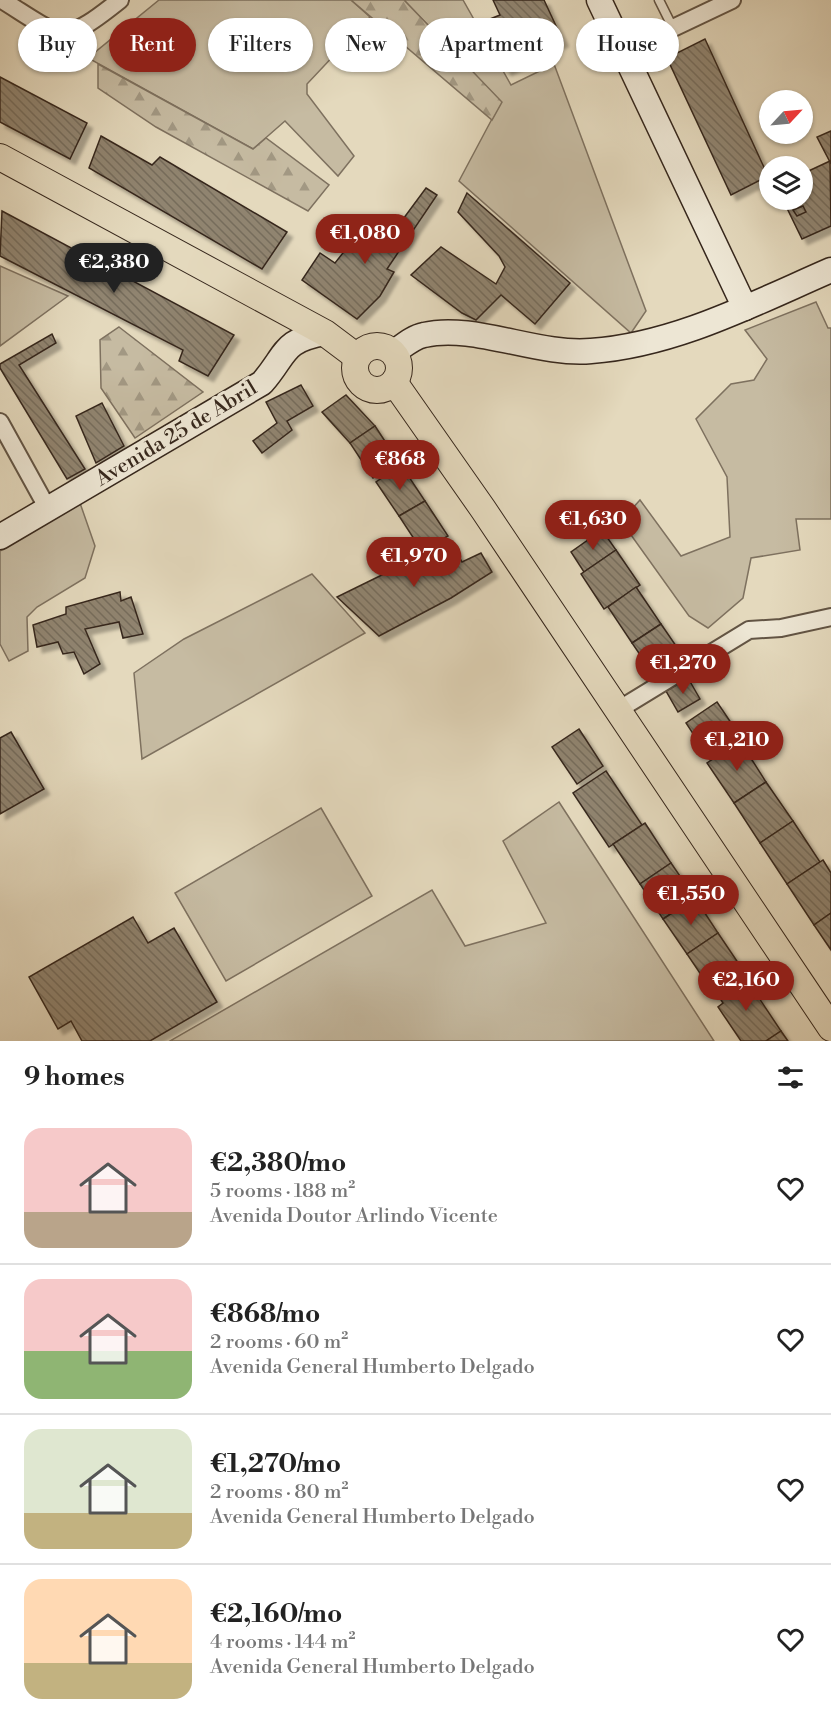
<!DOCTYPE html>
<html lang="en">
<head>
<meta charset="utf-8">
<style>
	body { margin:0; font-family:"Libre Bodoni",serif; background:#f6f6f6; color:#222; height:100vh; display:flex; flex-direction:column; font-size:22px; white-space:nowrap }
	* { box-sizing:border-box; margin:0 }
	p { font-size:20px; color:#767676 }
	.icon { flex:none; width:33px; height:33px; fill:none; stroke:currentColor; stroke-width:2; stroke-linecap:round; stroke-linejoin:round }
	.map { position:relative; height:1041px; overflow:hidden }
	.sheet { display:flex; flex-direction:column; background:#fff; flex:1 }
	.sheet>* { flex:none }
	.top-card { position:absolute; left:18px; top:18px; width:795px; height:54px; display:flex; gap:12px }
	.needle { width:39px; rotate:64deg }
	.controls { position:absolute; left:759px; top:90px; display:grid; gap:12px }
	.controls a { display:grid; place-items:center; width:54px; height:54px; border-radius:50%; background:#fff; box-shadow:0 2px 4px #0004; font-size:30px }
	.price { position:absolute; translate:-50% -51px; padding:0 14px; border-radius:21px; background:#8f2418; color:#fff; font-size:20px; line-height:39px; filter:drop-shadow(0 2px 3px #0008) }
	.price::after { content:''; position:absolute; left:50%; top:36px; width:18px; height:14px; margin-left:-9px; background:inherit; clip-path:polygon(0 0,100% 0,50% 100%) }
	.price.on { background:#222; color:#fff }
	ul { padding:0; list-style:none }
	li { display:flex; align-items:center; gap:18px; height:150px; padding:0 24px }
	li+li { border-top:2px solid #e0e0e0 }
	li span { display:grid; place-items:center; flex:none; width:168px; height:120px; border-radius:18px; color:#555 }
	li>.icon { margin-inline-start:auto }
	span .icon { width:72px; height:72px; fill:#fffc; stroke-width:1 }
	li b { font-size:26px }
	h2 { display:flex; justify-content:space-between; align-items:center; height:72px; padding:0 24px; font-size:26px }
	.chip { padding:0 21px; border-radius:27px; background:#fff; box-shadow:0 2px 4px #0004; font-size:21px; line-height:54px }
	.chip.on { background:#8f2418; color:#fff }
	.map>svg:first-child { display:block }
	.grass { fill:#c6bba2; stroke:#7e715f; stroke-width:1.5 }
	.forest { fill:url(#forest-firs); stroke:#7e715f; stroke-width:1.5 }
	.building { fill:url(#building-back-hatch); stroke:#36271c; stroke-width:1.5; filter:url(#shadow) }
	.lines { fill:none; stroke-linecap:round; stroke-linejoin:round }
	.lane-casing { stroke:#625444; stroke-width:11 }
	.street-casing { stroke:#625444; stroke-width:20 }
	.secondary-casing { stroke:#36271c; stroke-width:27 }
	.primary-casing { stroke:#36271c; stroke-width:28 }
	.lane { stroke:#ede6d4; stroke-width:8 }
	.street { stroke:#ede6d4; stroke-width:16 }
	.secondary { stroke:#ede6d4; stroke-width:24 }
	.primary { stroke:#e4d9bd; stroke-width:26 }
	.labels { text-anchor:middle; stroke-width:6; stroke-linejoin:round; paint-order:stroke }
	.street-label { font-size:21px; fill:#36271c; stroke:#ede6d4 }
</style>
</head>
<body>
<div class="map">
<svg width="831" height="1041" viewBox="0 0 831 1041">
	<defs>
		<pattern id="forest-firs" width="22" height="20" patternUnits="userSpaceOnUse" patternTransform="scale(1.5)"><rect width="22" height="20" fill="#c6bba2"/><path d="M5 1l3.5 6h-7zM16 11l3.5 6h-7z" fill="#a29883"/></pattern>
		<pattern id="building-back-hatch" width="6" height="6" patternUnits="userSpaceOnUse" patternTransform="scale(1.5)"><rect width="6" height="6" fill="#908470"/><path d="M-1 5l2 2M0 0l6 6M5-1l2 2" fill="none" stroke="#766c5b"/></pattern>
		<filter id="shadow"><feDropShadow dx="5.5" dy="5.5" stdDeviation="1.5" flood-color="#0004"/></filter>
	</defs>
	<rect width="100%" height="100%" fill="#e4d9bd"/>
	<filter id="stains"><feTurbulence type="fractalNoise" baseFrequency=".00333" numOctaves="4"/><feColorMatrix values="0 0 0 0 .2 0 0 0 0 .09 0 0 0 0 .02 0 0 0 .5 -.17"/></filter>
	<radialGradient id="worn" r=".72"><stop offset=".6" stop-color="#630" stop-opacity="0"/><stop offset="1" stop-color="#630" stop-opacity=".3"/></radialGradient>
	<g class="grass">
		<path d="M 159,0 L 351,0 L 370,17 L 307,84 L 307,94 L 354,156 L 338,176 L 285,121 L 253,149 L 88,58 Z"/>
		<path d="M 404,0 L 463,0 L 511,85 L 554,64 L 646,311 L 631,333 L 459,181 L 501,102 Z"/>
		<path d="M 0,266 L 68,296 L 0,346 Z"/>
		<path d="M 816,302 L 828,328 L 831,328 L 831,519 L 796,519 L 800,550 L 751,558 L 743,598 L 708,628 L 689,616 L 621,521 L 640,500 L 681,556 L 730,537 L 727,477 L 696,419 L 731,384 L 754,380 L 767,359 L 745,330 Z"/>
		<path d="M 80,503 L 95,546 L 85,578 L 37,607 L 27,617 L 28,651 L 9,661 L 0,644 L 0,551 Z"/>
		<path d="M 312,574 L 365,633 L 142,759 L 134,673 L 184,639 Z"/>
		<path d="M 559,802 L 714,1041 L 170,1041 L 432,890 L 465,946 L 546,923 L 503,841 Z"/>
		<path d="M 321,808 L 372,896 L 226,981 L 175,893 Z"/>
	</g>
	<g class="forest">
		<path d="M 351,0 L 404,0 L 502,102 L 492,120 Z"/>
		<path d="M 98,64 L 253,149 L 266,138 L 329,185 L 308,211 L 156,127 L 98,88 Z"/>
		<path d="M 119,327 L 203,392 L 135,438 L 101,388 L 100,340 Z"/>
	</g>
	<g class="building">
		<path d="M 493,0 L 544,0 L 563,41 L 506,70 L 480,23 L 500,15 Z"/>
		<path d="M 705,39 L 768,176 L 731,195 L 667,58 Z"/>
		<path d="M 0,77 L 87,123 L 70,159 L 0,122 Z"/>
		<path d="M 831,131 L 831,164 L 817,137 Z"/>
		<path d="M 101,136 L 152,165 L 160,157 L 287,232 L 262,269 L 89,168 Z"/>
		<path d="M 830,161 L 831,226 L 802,239 L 783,200 L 802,200 L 802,174 Z"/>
		<path d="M 426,188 L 437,195 L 387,269 L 394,272 L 380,296 L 357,319 L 302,280 L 320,253 L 335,263 L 350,244 L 364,255 L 385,227 L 392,234 Z"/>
		<path d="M 467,193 L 570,283 L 535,324 L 501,295 L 476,320 L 462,313 L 411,275 L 441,247 L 496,284 L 505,267 L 499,256 L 458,212 Z"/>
		<path d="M 803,206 L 806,212 L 797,216 L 793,210 Z"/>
		<path d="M 2,211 L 234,335 L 208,376 L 179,361 L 183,350 L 0,256 Z"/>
		<path d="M 52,334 L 56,343 L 19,365 L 85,469 L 67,479 L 0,368 L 0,364 Z"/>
		<path d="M 301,385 L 313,406 L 287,421 L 292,430 L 262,453 L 253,441 L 277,423 L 266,402 Z"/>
		<path d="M 346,395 L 375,426 L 350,443 L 322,412 Z"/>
		<path d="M 102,403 L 124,446 L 96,463 L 76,416 Z"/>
		<path d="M 375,426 L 398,461 L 373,478 L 350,443 Z"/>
		<path d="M 401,465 L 425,501 L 399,516 L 376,482 Z"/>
		<path d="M 425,501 L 448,536 L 422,551 L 399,516 Z"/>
		<path d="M 602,530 L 616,550 L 584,572 L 571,552 Z"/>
		<path d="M 451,541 L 462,562 L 481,553 L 492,572 L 451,598 L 379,636 L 337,597 Z"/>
		<path d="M 616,550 L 640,585 L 604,609 L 581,574 Z"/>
		<path d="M 636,587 L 661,624 L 632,643 L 608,607 Z"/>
		<path d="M 120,592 L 121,601 L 131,597 L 143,634 L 123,638 L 119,622 L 85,629 L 100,664 L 84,674 L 74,652 L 63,654 L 58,642 L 37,647 L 33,625 L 66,614 L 66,607 Z"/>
		<path d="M 661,624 L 685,659 L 656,678 L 632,643 Z"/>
		<path d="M 688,678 L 700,699 L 678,712 L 666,691 Z"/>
		<path d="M 717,702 L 742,739 L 711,761 L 686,723 Z"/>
		<path d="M 579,729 L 603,766 L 577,784 L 552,747 Z"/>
		<path d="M 11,732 L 44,789 L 0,814 L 0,738 Z"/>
		<path d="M 740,741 L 766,782 L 734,803 L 707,763 Z"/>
		<path d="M 606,771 L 642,825 L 609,847 L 573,793 Z"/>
		<path d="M 766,782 L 793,821 L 760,843 L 734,803 Z"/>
		<path d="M 793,821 L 820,862 L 787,884 L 760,843 Z"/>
		<path d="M 645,823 L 671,863 L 640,884 L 613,844 Z"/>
		<path d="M 823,860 L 831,873 L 831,913 L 814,925 L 787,884 Z"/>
		<path d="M 671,863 L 695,898 L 663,919 L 640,884 Z"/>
		<path d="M 695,898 L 718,933 L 687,954 L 663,919 Z"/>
		<path d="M 831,913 L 831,950 L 814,925 Z"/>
		<path d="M 133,917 L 148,943 L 174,928 L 217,1002 L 150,1041 L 82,1041 L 71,1021 L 58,1029 L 29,977 Z"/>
		<path d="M 718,933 L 745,973 L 714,994 L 687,954 Z"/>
		<path d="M 743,974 L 781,1031 L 766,1041 L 741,1041 L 718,1007 L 723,1003 L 716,992 Z"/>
		<path d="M 781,1031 L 788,1041 L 766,1041 Z"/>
	</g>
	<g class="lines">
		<g class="lane-casing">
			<path id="lane" d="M 659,0 L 673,28"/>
		</g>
		<g class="street-casing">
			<g id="street">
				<path d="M 2,0 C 63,38 61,47 120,0"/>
				<path d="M 673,28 L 732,0"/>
				<path d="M 0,422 L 48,509"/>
				<path d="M 618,710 L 749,630 L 781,628 L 831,617"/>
			</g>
		</g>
		<g class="secondary-casing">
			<g id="secondary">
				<path d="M 599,0 L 745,308"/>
				<path d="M 393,353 C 402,347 413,337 424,335 C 473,323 538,356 591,351 C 675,345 755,303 831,270"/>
				<path d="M 0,537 L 262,383 C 288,353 281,341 325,333"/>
			</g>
		</g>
		<g class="primary-casing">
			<g id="primary">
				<path d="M 0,157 L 325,333 L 357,357"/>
				<circle cx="377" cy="368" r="22"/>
				<path d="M 394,382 L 483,509 L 831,1028"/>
			</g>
		</g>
		<use href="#lane" class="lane"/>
		<use href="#street" class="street"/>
		<use href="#secondary" class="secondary"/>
		<use href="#primary" class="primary"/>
	</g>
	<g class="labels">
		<g class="street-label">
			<text transform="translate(176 433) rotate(-31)" y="7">Avenida 25 de Abril</text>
		</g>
	</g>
	<rect width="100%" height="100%" filter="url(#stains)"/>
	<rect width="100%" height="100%" fill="url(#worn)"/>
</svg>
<div class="controls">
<a><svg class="needle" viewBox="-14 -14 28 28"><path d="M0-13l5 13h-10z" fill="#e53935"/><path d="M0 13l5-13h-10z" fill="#767676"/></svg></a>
<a><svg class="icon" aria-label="layers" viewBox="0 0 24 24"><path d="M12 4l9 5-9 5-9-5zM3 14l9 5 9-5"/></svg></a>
</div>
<b class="price" style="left:365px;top:265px">€1,080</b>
<b class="price on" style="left:114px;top:294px">€2,380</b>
<b class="price" style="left:400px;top:491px">€868</b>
<b class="price" style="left:593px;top:551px">€1,630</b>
<b class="price" style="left:414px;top:588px">€1,970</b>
<b class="price" style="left:683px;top:695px">€1,270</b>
<b class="price" style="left:737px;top:772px">€1,210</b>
<b class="price" style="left:691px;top:926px">€1,550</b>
<b class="price" style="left:746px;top:1012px">€2,160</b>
<div class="top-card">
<a class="chip">Buy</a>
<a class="chip on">Rent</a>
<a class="chip">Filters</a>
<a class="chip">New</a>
<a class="chip">Apartment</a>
<a class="chip">House</a>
</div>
</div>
<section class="sheet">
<h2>9 homes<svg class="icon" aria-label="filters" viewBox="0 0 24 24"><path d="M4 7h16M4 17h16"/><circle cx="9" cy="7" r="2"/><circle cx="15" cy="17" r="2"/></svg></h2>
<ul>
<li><span style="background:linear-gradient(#f6c9c9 70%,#b9a48a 0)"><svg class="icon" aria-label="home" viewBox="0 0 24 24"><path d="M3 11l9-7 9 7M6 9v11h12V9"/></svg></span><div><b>€2,380/mo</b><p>5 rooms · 188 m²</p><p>Avenida Doutor Arlindo Vicente</p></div><svg class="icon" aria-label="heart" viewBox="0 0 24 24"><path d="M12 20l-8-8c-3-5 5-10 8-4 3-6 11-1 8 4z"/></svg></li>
<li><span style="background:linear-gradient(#f6c9c9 60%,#8fb573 0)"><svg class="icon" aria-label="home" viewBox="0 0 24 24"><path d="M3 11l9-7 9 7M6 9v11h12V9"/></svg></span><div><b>€868/mo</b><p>2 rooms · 60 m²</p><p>Avenida General Humberto Delgado</p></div><svg class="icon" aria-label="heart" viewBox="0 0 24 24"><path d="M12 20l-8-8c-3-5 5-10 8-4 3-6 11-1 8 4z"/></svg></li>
<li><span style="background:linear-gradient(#dfe7d0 70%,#c2b280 0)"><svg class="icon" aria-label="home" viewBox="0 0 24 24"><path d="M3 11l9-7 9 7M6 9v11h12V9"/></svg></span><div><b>€1,270/mo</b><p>2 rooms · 80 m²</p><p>Avenida General Humberto Delgado</p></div><svg class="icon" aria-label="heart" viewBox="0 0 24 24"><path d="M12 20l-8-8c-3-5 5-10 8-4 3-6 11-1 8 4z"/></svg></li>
<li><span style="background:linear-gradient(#ffd9b3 70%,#c2b280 0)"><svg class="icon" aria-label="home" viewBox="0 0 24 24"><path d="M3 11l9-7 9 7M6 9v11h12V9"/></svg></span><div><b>€2,160/mo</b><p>4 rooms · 144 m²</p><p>Avenida General Humberto Delgado</p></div><svg class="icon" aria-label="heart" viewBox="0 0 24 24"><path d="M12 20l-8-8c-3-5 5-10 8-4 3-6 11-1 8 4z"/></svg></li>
</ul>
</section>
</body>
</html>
